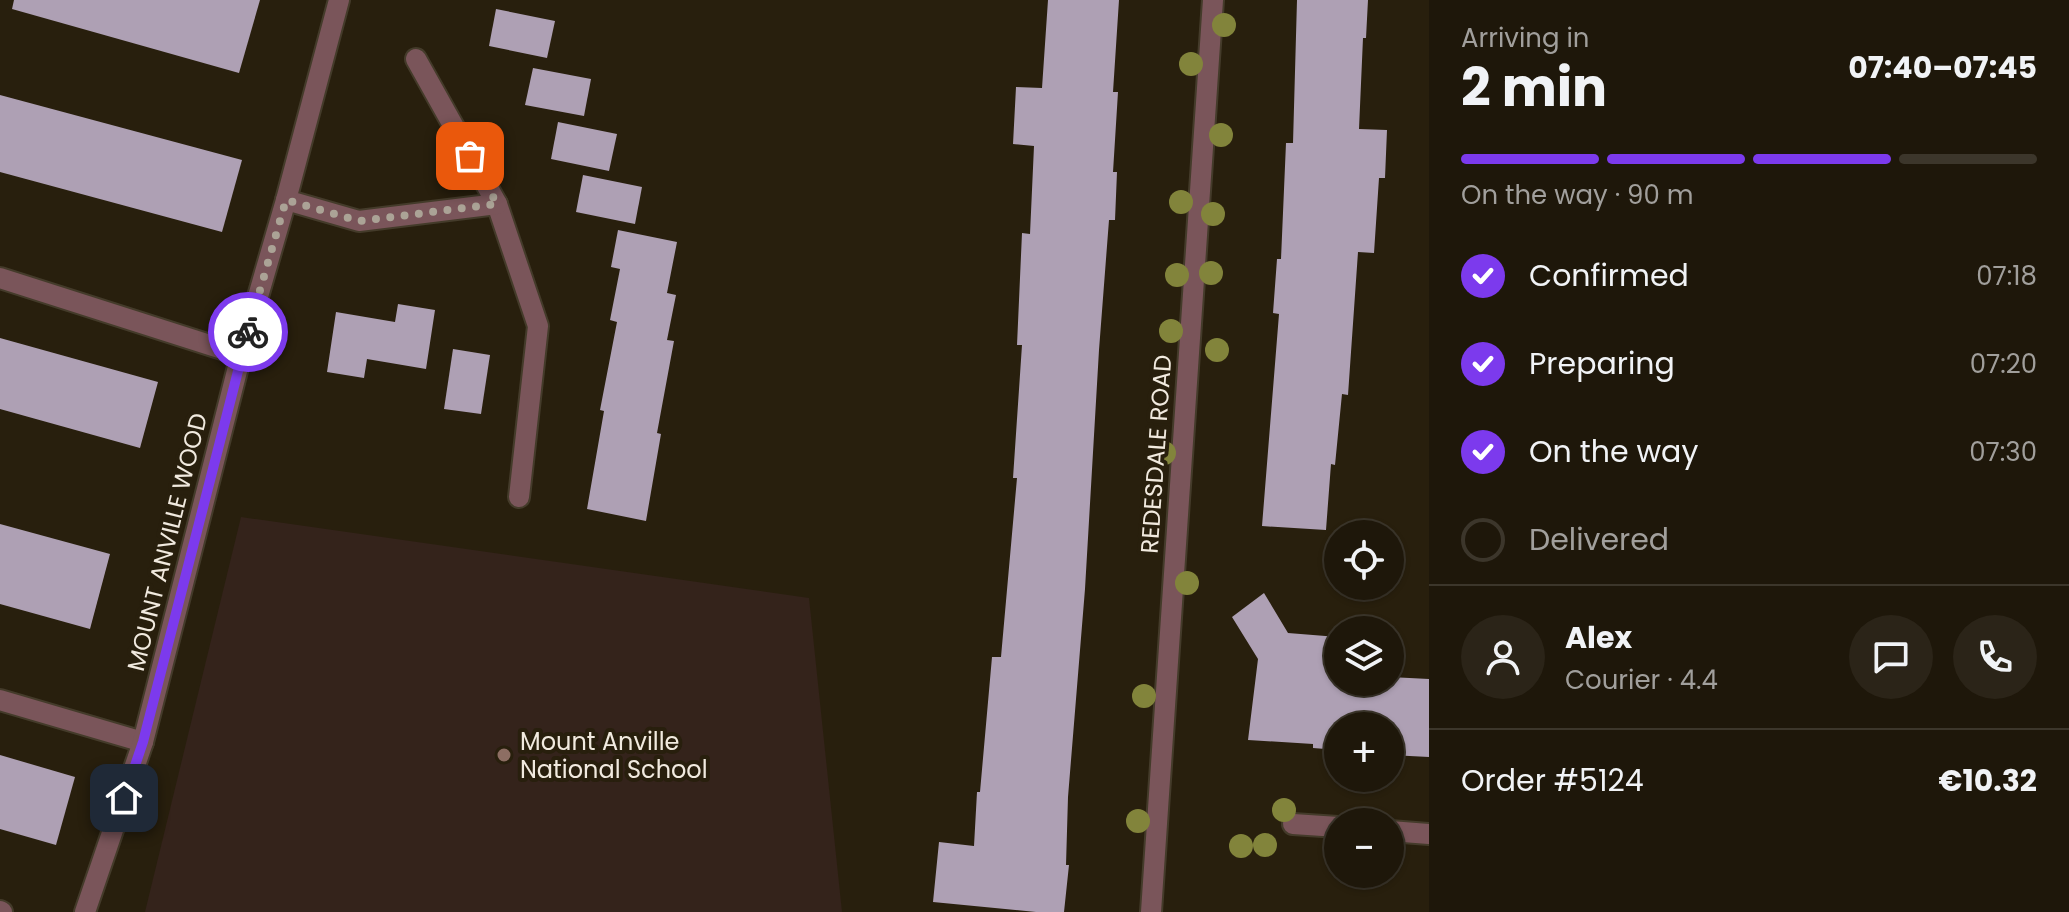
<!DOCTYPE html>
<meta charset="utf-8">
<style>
:root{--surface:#1e170a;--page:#2b2418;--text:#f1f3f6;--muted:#a19f9c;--line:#3c362b;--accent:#7c3aed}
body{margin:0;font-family:Poppins,sans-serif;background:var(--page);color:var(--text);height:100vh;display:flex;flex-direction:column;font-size:30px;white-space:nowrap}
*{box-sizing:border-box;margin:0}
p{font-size:26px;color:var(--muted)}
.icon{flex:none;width:44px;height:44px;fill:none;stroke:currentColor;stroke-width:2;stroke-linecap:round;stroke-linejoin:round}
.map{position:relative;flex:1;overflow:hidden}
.panel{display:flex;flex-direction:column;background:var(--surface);width:640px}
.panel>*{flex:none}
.tools{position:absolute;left:1324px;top:520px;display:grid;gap:16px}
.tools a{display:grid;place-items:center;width:80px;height:80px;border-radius:50%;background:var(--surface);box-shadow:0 2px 6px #0004,0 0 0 2px var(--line);font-size:40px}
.pin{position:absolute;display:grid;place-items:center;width:68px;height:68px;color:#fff;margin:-34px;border-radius:16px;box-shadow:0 4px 12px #0006}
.courier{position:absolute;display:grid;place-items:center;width:80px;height:80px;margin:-40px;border:6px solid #7c3aed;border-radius:50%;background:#fff;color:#222;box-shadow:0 2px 10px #0007}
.summary em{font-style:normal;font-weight:700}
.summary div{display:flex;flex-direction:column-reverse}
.summary{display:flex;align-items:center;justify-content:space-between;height:136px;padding:0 32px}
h1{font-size:52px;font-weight:700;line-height:60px}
.bar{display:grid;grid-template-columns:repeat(4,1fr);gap:12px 8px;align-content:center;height:96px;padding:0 32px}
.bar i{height:10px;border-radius:6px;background:var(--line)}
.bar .active{background:var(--accent)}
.bar p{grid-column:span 4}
.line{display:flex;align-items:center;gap:20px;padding:0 32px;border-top:2px solid var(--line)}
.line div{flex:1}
.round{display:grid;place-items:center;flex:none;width:84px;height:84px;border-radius:42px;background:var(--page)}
ol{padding:0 32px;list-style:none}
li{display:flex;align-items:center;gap:24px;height:88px}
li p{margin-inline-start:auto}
li .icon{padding:8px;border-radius:50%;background:var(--accent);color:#fff;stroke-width:4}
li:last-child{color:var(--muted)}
li i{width:44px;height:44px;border:4px solid var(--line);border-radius:50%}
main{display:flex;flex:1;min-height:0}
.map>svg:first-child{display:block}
.education{fill:#34231b}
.building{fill:#aea0b4}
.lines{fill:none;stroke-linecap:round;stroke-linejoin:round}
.lane-casing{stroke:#443b2a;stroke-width:24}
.street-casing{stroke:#443b2a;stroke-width:24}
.lane{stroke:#7a555a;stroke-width:20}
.street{stroke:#7a555a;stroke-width:20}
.tree{fill:#82843b}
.done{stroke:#aba396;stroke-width:8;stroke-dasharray:0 14.4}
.route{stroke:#7c3aed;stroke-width:10}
.education-dot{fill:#8d6e63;stroke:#281f0d;stroke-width:3}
.labels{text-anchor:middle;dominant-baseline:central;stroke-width:8;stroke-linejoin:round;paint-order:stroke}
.street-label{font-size:24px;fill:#f1eadf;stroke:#281f0d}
.poi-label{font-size:24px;fill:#f1eadf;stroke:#281f0d;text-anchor:start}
</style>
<main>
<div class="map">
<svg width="1429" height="912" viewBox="0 0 1429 912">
<rect width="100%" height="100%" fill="#281f0d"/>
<path class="education" d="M241,517L809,598L842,912H145Z"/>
<g class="building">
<path d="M14,0H260L239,73L12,9Z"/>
<path d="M1048,0H1119L1113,92H1118L1113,172H1117L1115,220H1109L1099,350L1085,589L1068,797L1066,865H1069L1064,912H1036L933,902L939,842L974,846L977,792H980L992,657H1001L1017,478H1013L1022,345H1017L1022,233L1030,234L1034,146L1013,144L1016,87L1042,88Z"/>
<path d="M1297,0H1368L1366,38H1363L1359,129L1387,130L1385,178H1379L1374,253L1358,252L1348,395L1342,394L1335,465L1331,464L1326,530L1262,526L1279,314L1273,313L1277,259H1281L1286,143H1293Z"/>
<path d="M496,9L555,21L547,58L489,46Z"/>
<path d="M533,68L591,79L584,116L525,105Z"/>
<path d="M0,95L242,160L222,232L0,172Z"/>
<path d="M558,122L617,134L609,171L551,159Z"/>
<path d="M583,175L642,187L635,224L576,212Z"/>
<path d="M618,230L677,242L667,293L676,295L667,340L674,341L657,433L661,434L646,521L587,509L604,411L600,410L617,322L610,320L620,269L611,267Z"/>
<path d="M398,304L435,310L426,369L367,359L364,378L327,372L336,312L395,322Z"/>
<path d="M0,338L158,382L140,448L0,409Z"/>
<path d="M453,349L490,355L481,414L444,409Z"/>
<path d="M0,524L110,554L90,629L0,604Z"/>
<path d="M1264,593L1288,633L1338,637V682H1390V677L1429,679V757L1390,755V726H1338V750L1313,748V744L1248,740L1258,659L1232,617Z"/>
<path d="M0,755L75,777L56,845L0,829Z"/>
</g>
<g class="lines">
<defs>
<path id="lane" d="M0,911L2,912"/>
<g id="street">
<path d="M416,59L497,204L538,326L519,497"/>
<path d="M286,200L359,221L497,204"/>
<path d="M0,278L241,355"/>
<path d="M0,700L143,742"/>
<path d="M1293,824L1338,827"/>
<path d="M1390,831L1429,834"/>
<path d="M85,912L143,742L241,355L286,200L339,0"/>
<path d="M1151,912L1213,0"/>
</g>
</defs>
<use href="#lane" class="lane-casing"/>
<use href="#street" class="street-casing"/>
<use href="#lane" class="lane"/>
<use href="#street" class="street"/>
</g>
<g class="tree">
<circle cx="1224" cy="25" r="12"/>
<circle cx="1191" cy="64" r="12"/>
<circle cx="1221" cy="135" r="12"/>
<circle cx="1181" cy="202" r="12"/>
<circle cx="1213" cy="214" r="12"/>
<circle cx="1211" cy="273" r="12"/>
<circle cx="1177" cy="275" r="12"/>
<circle cx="1171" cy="331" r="12"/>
<circle cx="1217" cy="350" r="12"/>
<circle cx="1164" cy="453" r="12"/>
<circle cx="1187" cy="583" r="12"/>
<circle cx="1144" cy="696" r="12"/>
<circle cx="1284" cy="810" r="12"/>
<circle cx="1138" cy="821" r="12"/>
<circle cx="1265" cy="845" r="12"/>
<circle cx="1241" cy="846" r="12"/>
</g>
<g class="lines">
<path class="done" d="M248,332L286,200L359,221L497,204L470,156"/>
<path class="route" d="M124,798L143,742L248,332"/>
</g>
<circle class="education-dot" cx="504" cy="755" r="8"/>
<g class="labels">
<g class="street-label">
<text transform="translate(1156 454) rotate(-86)">REDESDALE ROAD</text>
<text transform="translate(167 542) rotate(-76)">MOUNT ANVILLE WOOD</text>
</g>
<g class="poi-label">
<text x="520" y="741">Mount Anville<tspan x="520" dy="28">National School</tspan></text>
</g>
</g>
</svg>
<div class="tools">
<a><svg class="icon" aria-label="locate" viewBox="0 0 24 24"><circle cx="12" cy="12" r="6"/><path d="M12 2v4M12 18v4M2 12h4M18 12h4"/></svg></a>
<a><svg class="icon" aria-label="layers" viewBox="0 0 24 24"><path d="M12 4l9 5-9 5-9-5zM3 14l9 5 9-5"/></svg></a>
<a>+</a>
<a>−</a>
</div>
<div class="pin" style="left:470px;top:156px;background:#ea580c"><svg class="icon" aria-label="bag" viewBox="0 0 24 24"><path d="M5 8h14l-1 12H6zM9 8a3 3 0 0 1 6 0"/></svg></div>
<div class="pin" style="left:124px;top:798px;background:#1f2937"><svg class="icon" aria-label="home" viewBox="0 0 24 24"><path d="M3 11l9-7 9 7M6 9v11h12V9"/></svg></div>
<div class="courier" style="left:248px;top:332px"><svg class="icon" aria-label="bike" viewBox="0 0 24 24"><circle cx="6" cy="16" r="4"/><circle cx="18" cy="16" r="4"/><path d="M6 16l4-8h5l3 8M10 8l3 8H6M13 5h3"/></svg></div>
</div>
<section class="panel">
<div class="summary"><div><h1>2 min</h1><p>Arriving in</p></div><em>07:40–07:45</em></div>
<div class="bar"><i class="active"></i><i class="active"></i><i class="active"></i><i></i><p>On the way · 90 m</p></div>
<ol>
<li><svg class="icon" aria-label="check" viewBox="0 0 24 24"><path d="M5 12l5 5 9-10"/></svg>Confirmed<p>07:18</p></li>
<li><svg class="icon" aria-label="check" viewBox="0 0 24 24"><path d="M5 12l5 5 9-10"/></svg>Preparing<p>07:20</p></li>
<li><svg class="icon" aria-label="check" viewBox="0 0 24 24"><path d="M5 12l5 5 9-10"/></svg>On the way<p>07:30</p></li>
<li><i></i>Delivered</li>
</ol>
<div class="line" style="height:144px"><a class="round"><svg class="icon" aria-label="person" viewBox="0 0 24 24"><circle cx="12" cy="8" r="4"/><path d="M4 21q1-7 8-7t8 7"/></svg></a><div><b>Alex</b><p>Courier · 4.4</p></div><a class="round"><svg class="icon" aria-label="chat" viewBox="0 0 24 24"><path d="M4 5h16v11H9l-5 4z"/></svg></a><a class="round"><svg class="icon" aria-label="phone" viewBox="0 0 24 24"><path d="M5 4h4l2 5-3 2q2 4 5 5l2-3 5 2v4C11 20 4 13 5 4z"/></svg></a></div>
<div class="line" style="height:104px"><div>Order #5124</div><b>€10.32</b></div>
</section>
</main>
